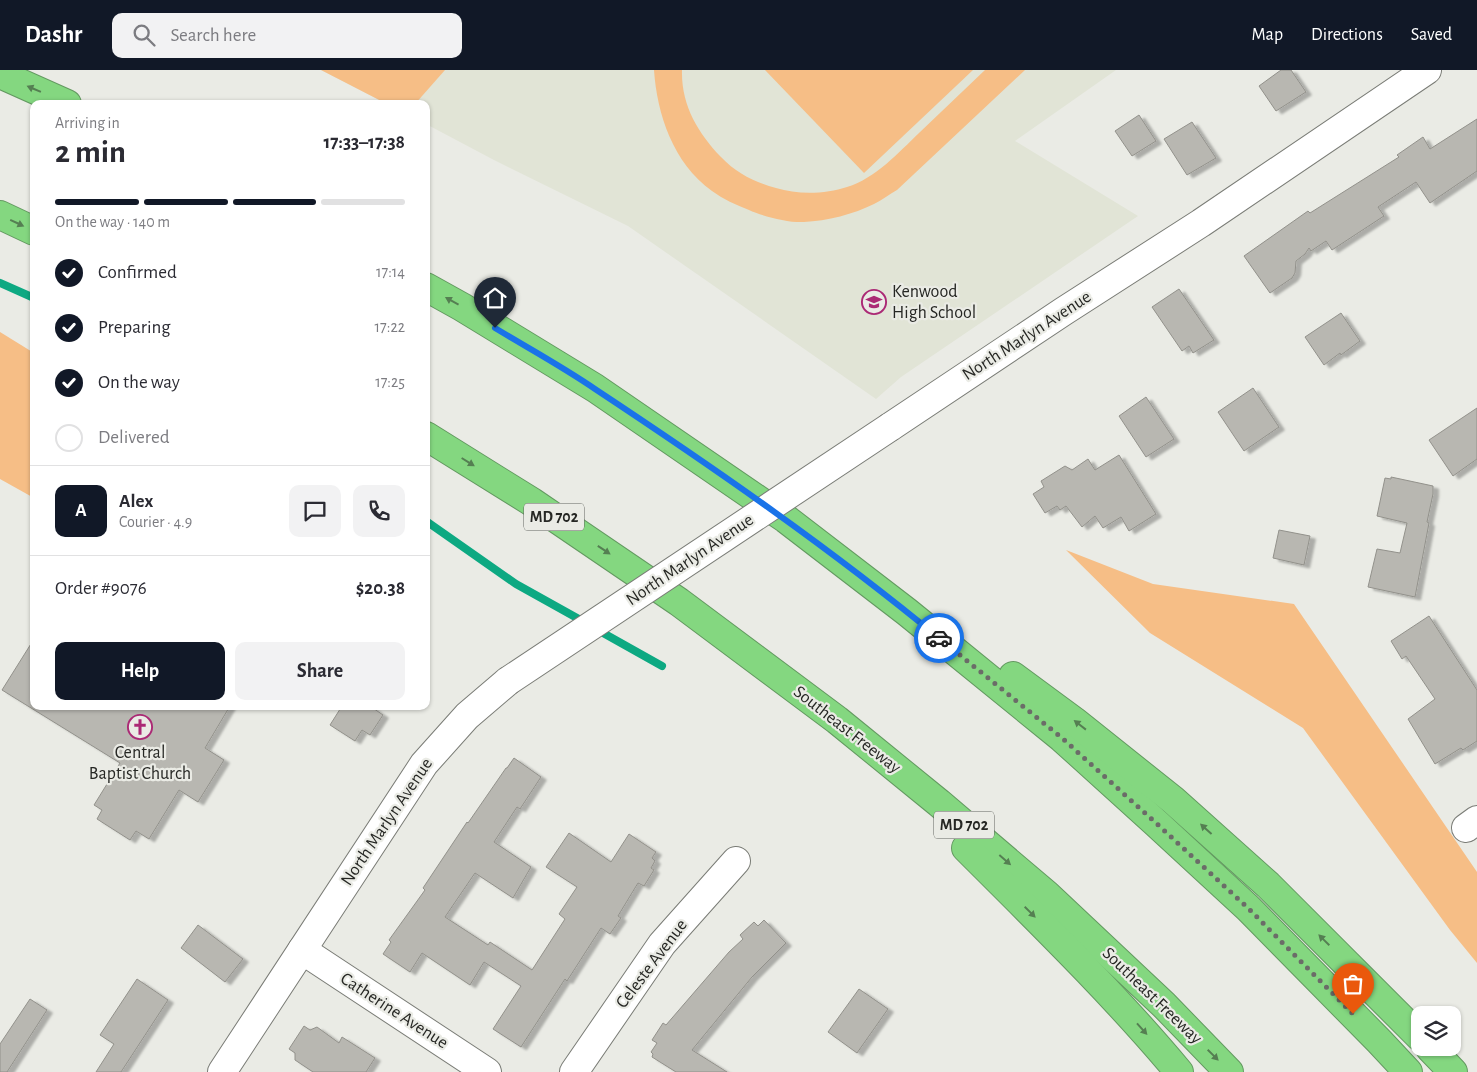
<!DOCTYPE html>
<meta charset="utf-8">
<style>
:root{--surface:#fff;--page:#f2f2f3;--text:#2b2b33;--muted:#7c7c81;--line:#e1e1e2;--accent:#111827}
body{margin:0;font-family:"Alegreya Sans",sans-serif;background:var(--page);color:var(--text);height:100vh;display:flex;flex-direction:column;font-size:19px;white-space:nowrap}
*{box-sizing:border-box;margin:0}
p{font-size:16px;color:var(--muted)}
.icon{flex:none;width:28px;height:28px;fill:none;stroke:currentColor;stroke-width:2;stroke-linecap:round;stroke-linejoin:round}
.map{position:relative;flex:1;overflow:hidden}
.drawer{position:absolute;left:30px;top:30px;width:400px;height:610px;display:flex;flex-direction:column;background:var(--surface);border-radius:10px;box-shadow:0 1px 4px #0004}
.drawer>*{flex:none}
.fabs{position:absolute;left:1411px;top:936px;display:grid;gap:10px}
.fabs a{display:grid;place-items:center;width:50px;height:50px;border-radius:10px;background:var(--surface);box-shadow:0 1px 4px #0004;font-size:25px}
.pin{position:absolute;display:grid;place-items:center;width:42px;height:42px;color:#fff;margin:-51px -21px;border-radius:50% 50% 50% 0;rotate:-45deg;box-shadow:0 0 5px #0007}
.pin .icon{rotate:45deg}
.courier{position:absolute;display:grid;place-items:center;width:50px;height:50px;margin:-25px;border:4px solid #1a73e8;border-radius:50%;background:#fff;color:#222;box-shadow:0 1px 6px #0007}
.headline em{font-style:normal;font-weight:700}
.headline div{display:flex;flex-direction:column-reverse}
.headline{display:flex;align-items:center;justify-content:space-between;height:85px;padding:0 25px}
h1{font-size:32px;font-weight:700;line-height:38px}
.bar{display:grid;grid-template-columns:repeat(4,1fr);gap:8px 5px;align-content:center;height:60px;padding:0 25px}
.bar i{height:6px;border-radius:4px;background:var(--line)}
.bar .current{background:var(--accent)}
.bar p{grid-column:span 4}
.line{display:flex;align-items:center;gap:12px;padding:0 25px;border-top:1px solid var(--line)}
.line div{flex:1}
.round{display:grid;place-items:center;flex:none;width:52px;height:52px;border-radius:10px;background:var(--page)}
ol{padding:0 25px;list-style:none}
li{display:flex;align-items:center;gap:15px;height:55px}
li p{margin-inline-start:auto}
li .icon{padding:5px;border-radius:50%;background:var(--accent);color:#fff;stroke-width:4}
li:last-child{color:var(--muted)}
li i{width:28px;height:28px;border:2px solid var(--line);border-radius:50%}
.button{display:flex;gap:10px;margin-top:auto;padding:10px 25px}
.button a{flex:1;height:58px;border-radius:10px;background:var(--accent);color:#fff;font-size:20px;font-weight:700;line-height:58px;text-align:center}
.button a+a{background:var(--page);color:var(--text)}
header{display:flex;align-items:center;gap:30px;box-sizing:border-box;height:70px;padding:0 25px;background:var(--accent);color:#fff}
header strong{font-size:24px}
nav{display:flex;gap:28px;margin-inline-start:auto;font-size:18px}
.search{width:350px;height:45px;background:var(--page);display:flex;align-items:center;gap:12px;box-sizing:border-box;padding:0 18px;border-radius:10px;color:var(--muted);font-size:19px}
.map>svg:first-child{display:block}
.built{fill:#e1e4d6}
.green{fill:#f6be86}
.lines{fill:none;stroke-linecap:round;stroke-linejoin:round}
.stream{stroke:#0da982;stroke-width:8}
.building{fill:#b8b7b1;stroke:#92918b;filter:url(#shadow)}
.minor-casing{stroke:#7a7c76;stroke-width:30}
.highway-casing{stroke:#639960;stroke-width:30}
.minor{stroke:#fff;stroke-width:28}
.highway{stroke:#84d780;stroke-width:28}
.minor-bridge-casing{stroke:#7a7c76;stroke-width:30;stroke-linecap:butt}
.minor-bridge{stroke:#fff;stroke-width:28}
.oneway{fill:#557f52}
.done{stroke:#6b6c68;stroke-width:5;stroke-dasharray:0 9}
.route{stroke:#1a73e8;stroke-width:6}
.labels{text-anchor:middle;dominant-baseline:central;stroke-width:4.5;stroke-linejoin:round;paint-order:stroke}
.shield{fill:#eaebe5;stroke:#61625e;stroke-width:1}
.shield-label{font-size:16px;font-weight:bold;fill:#262724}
.poi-label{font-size:18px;fill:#262724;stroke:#eaebe5;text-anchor:start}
.street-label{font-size:18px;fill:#262724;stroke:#eaebe5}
</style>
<header>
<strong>Dashr</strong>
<div class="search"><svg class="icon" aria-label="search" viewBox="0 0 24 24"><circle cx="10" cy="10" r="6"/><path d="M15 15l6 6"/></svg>Search here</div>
<nav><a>Map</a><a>Directions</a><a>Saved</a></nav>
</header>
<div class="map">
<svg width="1477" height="1002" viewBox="0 0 1477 1002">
<defs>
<filter id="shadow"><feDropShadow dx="5.5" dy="3" stdDeviation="1" flood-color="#0004"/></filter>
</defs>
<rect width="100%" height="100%" fill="#eaebe5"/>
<path class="built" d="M321,0H1116L1015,71L1138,146L901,307L876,329L628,156L494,90L426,54V34H387Z"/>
<g class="green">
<path d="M321,0H445L415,34H387Z"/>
<path d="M654,0H682C681,35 698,63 721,87C737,104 755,112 776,118C798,125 826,124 847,117C876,108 898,83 919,63C941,42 963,21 985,0H1025L897,120C890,124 882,130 874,134C854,144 827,151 804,152C789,153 762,146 749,140C736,135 723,129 712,121C673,93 657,44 654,0Z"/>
<path d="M765,0H973L864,103Z"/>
<path d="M0,262L34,283V428L0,409Z"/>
<path d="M1066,480L1153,514L1294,534L1477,802V893L1450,860L1303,658L1150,563Z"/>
</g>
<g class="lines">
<g class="stream">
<path d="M0,213L34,228"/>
<path d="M426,451L516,514L586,553"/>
<path d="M596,559L662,596"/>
</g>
</g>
<g class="building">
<path d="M1281,0H1291L1306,22L1276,41L1259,16Z"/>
<path d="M1139,45L1156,71L1132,86L1115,61Z"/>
<path d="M1477,49V101L1430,133L1416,112L1378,137L1384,146L1332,180L1326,171L1311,181L1309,178L1305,184L1296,191L1295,203L1292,208L1270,223L1244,186L1308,141L1310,143L1399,87L1397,85L1423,67L1430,79Z"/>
<path d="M1192,52L1216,88L1187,105L1164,69Z"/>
<path d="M1179,219L1214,270L1193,283L1189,276L1182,281L1152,237Z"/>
<path d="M1341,243L1360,271L1341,285L1340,283L1324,295L1305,267Z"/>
<path d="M1253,318L1279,357L1244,381L1218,342Z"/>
<path d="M1146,327L1174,369L1146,387L1119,346Z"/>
<path d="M1477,338V389L1453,406L1429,370Z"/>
<path d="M1119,385L1156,444L1129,461L1121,447L1103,458L1095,446L1082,457L1066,436L1060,440L1057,436L1045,443L1033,424L1044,417L1041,411L1065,396L1072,400L1088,389L1095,400Z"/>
<path d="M1391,407L1433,416V424L1427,452L1429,453L1415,527L1368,517L1377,479L1400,483L1407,453L1377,446L1385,408L1391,409Z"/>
<path d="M1279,460L1310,466L1304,495L1273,488Z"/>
<path d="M1429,546L1477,620V671L1463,680L1461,678L1435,694L1408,649L1435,629L1406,586L1402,589L1391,571Z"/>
<path d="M34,569V636H230L205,678L224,690L198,732L179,720L149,769L136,761L130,770L97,749L102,740L94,735L120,693L2,620Z"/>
<path d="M342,636H370L383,645L370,665L362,660L355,671L330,655Z"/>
<path d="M514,688L541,707L520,739L517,737L494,772L531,797L513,828L475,803L445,847L488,875L490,872L532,900L565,849L559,844L577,817L546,797L569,763L611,792L629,764L656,782L652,788L655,791L651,798L654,800L644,816L638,813L618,846L621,848L610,864L601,858L567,911L565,909L521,977L493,959L521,916L484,892L470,915L422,883L410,902L383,884L391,872L389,870L425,820L423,818L467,752L468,753L506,698H507Z"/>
<path d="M764,850L786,873L752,907L692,980L727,1002H676L652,987L653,984L651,982L657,973L652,970L663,953L666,955L729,882L743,869L740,865L754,852L758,856Z"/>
<path d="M198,855L243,889L225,912L181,878Z"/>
<path d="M137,909L168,930L121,1002H96L114,974L100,965Z"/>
<path d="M859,919L888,939L857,983L828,962Z"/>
<path d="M30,929L47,940L7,1002H0V974Z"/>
<path d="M304,956L310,960L317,957L339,973L342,967L375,988L366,1002H313L295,990V983L289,979Z"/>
</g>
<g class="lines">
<defs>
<g id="minor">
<path d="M890,357L1064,241L1201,153L1427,0"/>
<path d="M1466,758L1477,750"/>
<path d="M302,880L487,1002"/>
<path d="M222,1002L424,694L467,646L508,611"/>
<path d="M574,1002L662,874L736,791"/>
</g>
<g id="highway">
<path d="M0,4L67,34"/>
<path d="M0,145L34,161"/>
<path d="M426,217L462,237L595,318L786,449L907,542L1062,668L1156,753L1248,838L1379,971L1408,1002"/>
<path d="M426,366L532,432L679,532L837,650L939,733L1047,825L1164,935L1229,1002"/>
<path d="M1013,606L1074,651L1173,730L1268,815L1420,967"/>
<path d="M966,778C1039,851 1113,923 1179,1002"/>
<path d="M1430,978L1453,1002"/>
</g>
</defs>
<use href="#minor" class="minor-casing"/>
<use href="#highway" class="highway-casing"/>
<use href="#minor" class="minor"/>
<use href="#highway" class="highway"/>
<defs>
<path id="minor-bridge" d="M508,611L890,357"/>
</defs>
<use href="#minor-bridge" class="minor-bridge-casing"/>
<use href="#minor-bridge" class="minor-bridge"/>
</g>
<defs><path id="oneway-solid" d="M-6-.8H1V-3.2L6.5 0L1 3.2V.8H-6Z" transform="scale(1.25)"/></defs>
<g class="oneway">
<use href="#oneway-solid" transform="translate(34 19) rotate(-157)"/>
<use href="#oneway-solid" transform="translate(17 153) rotate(25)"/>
<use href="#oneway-solid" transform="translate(452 231) rotate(-151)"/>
<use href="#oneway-solid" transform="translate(468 392) rotate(32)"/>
<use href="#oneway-solid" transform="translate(604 480) rotate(34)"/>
<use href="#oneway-solid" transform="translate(1080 655) rotate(-142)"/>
<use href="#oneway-solid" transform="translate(1206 759) rotate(-138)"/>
<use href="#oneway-solid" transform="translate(1005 790) rotate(41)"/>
<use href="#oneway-solid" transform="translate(1030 842) rotate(45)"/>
<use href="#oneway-solid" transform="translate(1324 870) rotate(-135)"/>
<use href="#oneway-solid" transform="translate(1142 959) rotate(48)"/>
<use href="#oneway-solid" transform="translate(1213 985) rotate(45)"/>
</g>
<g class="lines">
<path class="done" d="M939,568L1062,668L1156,753L1248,838L1353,944"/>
<path class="route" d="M495,258C528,278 563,297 595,319C713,397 830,478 939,568"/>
</g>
<defs>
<symbol id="school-ring" viewBox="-11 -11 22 22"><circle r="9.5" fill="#eaebe5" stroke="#ab2975" stroke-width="1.5"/><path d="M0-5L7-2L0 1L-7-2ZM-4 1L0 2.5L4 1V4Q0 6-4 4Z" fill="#ab2975"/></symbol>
<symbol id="church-ring" viewBox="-11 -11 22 22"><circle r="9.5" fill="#eaebe5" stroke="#ab2975" stroke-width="1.5"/><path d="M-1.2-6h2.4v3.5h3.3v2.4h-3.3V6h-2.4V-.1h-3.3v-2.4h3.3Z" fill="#ab2975"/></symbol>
</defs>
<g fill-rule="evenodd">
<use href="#school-ring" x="860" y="218" width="28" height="28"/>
<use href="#church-ring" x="126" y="643" width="28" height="28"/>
</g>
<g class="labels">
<g class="shield">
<rect x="524" y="433.5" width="60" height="27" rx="4"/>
<rect x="934" y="741.5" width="60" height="27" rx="4"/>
</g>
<g class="shield-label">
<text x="554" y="447">MD 702</text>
<text x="964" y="755">MD 702</text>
</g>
<g class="poi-label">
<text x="892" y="222">Kenwood<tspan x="892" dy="21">High School</tspan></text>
<text x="140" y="683" text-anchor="middle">Central<tspan x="140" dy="21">Baptist Church</tspan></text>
</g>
<g class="street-label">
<text transform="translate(1027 266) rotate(-33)">North Marlyn Avenue</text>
<text transform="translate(690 490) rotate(-34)">North Marlyn Avenue</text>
<text transform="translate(847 660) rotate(38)">Southeast Freeway</text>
<text transform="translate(387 752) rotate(-56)">North Marlyn Avenue</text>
<text transform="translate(652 894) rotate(-53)">Celeste Avenue</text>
<text transform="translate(1152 926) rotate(44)">Southeast Freeway</text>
<text transform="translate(394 941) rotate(33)">Catherine Avenue</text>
</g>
</g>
</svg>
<div class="fabs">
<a><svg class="icon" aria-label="layers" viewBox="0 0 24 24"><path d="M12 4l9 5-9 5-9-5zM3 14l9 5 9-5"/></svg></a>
</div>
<div class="pin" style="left:1353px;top:944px;background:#ea580c"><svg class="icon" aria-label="bag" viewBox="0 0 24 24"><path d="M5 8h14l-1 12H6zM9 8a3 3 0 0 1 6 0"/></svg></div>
<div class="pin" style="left:495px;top:258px;background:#1f2937"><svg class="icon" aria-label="home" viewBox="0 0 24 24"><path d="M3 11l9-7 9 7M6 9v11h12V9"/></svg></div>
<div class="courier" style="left:939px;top:568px"><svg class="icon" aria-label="car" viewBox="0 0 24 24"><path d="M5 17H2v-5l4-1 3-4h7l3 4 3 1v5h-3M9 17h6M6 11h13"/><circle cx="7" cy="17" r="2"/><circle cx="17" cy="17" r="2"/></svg></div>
<section class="drawer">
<div class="headline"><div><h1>2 min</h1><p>Arriving in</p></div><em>17:33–17:38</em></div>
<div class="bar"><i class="current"></i><i class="current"></i><i class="current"></i><i></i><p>On the way · 140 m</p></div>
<ol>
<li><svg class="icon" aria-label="check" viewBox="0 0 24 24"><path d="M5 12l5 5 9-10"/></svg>Confirmed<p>17:14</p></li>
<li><svg class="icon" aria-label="check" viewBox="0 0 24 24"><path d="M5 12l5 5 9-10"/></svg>Preparing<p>17:22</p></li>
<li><svg class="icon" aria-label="check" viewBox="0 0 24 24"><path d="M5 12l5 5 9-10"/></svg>On the way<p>17:25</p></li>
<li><i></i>Delivered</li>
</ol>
<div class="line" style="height:90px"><b class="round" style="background:var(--accent);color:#fff">A</b><div><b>Alex</b><p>Courier · 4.9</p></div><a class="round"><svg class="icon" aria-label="chat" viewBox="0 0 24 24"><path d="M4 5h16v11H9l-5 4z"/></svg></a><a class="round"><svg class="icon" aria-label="phone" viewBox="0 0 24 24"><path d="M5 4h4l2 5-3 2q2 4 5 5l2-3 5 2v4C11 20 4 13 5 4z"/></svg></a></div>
<div class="line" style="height:65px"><div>Order #9076</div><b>$20.38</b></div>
<div class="button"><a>Help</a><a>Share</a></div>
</section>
</div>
